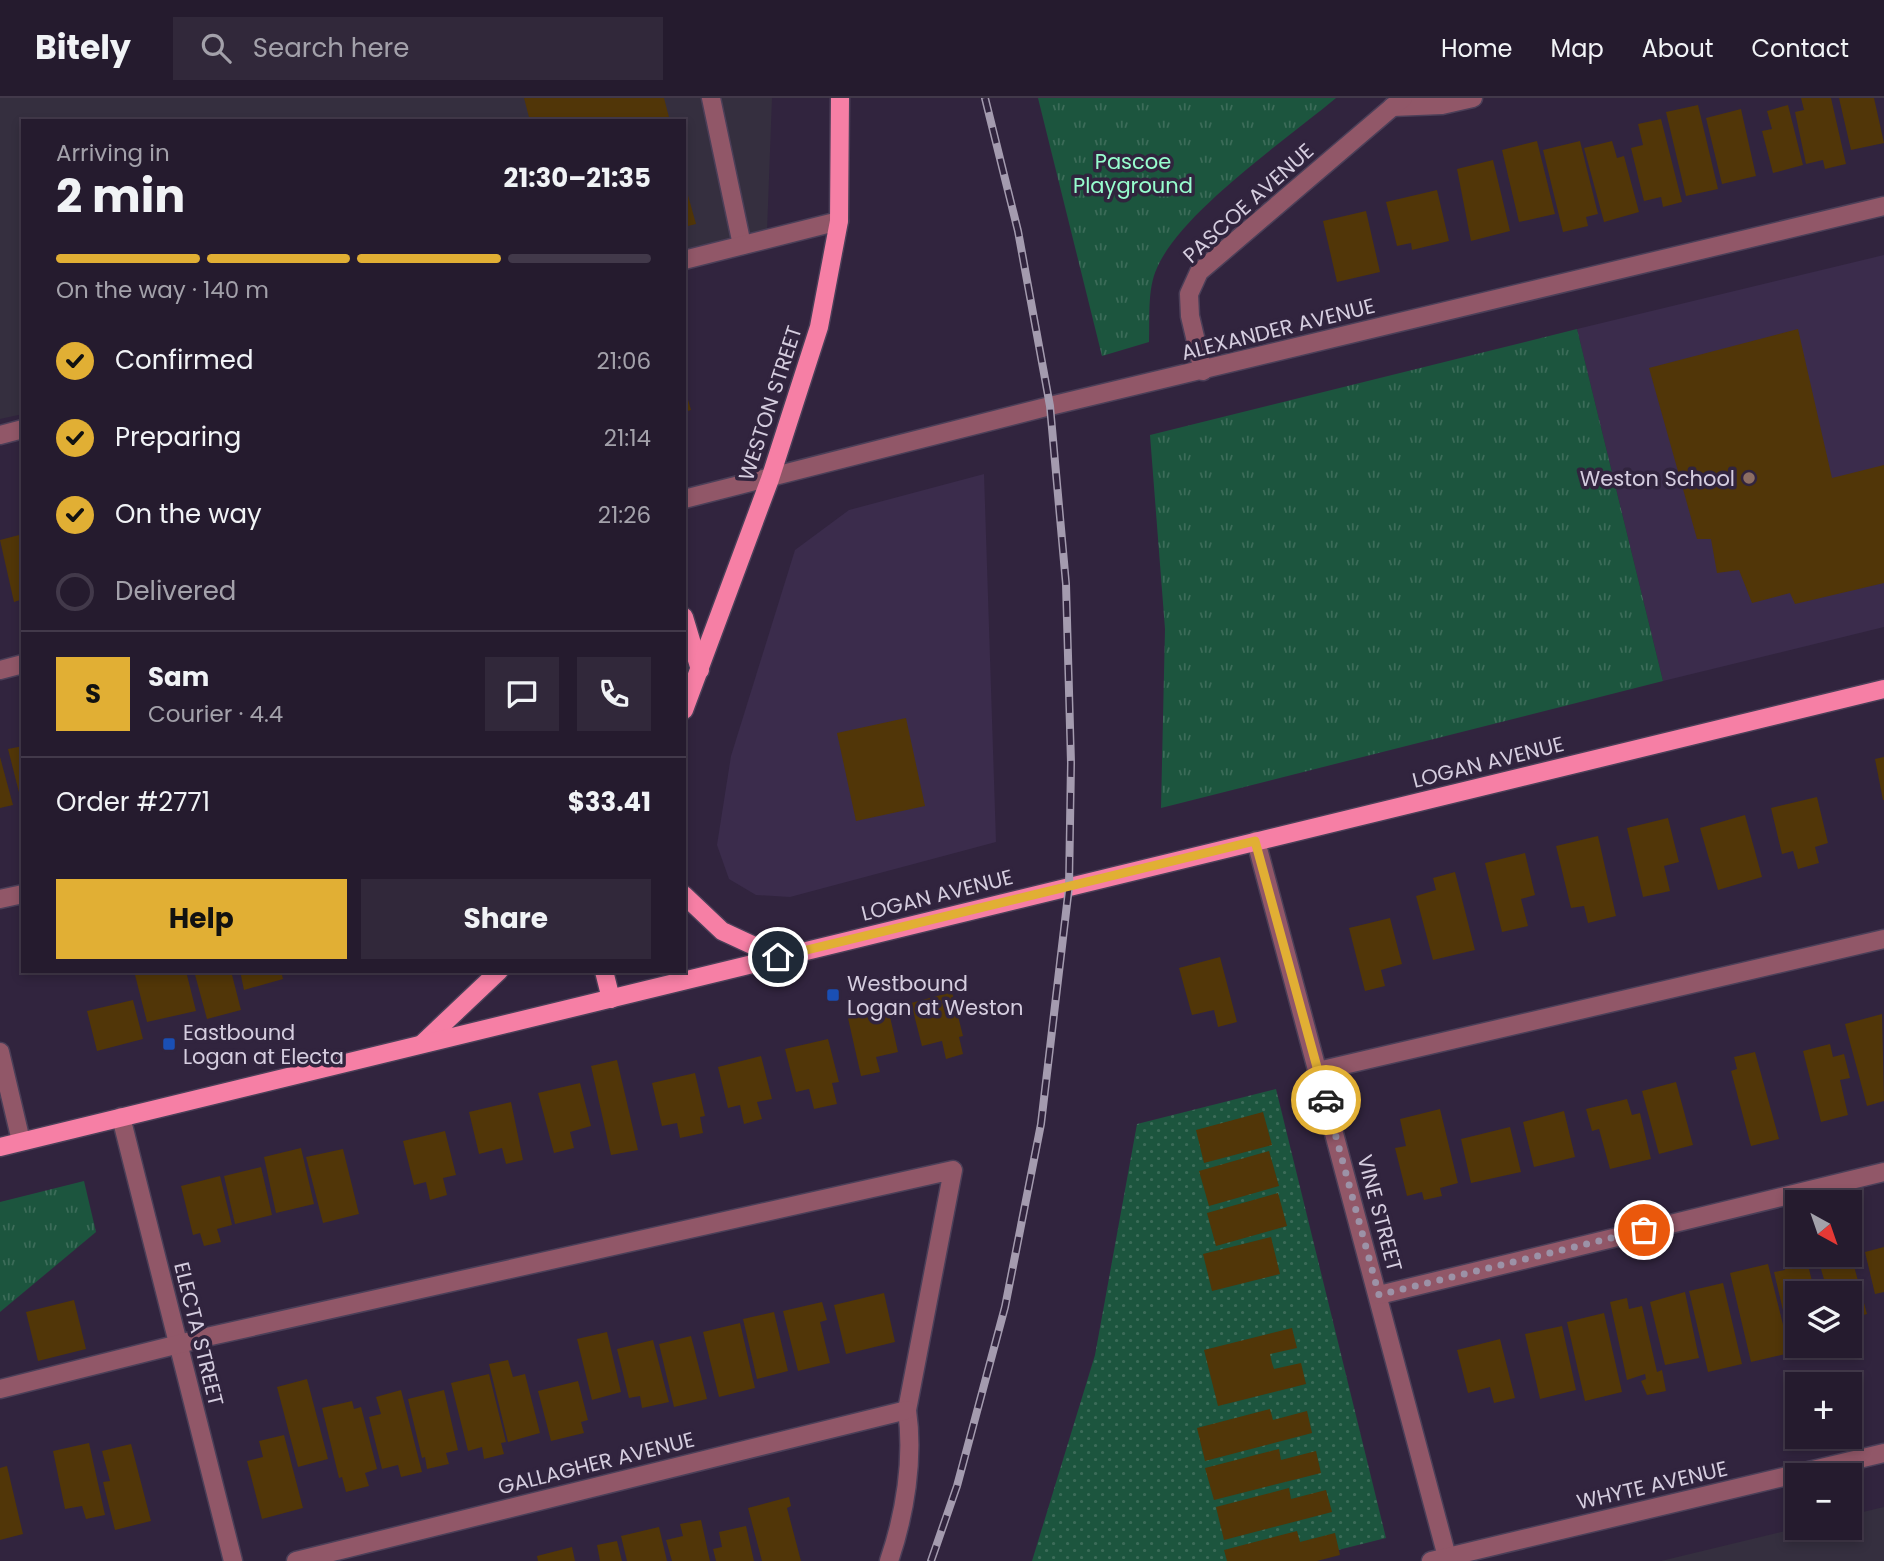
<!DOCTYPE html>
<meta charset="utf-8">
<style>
:root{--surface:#251b2e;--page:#31283a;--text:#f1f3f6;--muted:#a3a1aa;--line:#42394a;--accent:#e1af34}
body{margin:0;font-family:Poppins,sans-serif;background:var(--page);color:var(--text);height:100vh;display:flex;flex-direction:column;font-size:26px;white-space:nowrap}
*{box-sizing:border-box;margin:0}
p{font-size:23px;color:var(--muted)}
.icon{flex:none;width:38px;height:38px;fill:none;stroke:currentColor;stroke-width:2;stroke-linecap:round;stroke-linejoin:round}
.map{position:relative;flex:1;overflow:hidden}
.drawer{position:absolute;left:21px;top:21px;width:665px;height:854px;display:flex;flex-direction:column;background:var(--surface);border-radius:0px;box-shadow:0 4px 10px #0003,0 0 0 2px var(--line)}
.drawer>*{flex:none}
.needle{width:46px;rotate:140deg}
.controls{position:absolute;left:1785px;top:1092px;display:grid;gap:14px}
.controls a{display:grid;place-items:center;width:77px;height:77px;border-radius:0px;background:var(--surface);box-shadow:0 4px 10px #0003,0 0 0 2px var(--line);font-size:35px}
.pin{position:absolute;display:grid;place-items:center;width:60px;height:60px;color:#fff;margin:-30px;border:4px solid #fff;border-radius:50%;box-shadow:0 2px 7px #0007}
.courier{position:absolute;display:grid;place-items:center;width:70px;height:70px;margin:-35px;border:5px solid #e1af34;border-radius:50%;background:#fff;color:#222;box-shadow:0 2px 9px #0007}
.summary em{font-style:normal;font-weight:700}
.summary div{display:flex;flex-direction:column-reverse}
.summary{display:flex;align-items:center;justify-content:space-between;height:119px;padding:0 35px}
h1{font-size:46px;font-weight:700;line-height:52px}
.bar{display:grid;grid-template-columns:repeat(4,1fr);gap:10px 7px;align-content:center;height:84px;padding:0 35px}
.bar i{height:9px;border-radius:5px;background:var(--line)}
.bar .on{background:var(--accent)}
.bar p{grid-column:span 4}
.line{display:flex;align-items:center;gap:18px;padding:0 35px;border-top:2px solid var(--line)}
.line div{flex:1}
.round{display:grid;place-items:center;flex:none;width:74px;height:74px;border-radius:0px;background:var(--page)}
ol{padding:0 35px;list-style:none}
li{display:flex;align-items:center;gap:21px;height:77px}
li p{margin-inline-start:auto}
li .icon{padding:7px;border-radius:50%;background:var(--accent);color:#111;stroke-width:4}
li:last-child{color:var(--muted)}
li i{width:38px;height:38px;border:4px solid var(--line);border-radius:50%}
.action{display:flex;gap:14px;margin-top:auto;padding:14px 35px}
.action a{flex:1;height:80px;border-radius:0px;background:var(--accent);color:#111;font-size:28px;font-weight:700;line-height:80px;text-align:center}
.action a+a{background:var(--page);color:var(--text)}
header{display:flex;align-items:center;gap:42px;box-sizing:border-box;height:98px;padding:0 35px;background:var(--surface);border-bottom:2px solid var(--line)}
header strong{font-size:33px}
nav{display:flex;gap:38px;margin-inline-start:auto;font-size:24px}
.search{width:490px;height:63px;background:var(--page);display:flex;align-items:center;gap:18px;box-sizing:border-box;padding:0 24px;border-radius:0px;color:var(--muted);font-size:26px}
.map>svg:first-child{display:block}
.built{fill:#3b2c4c}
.industrial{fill:#352f3f}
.park{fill:url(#park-tufts)}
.garden{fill:url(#garden-dots)}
.building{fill:#513608}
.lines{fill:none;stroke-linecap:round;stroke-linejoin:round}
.minor-casing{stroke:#4b3f58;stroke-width:21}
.major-casing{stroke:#4b3f58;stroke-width:21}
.minor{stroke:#915768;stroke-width:18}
.major{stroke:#f67fa5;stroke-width:18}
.rail-casing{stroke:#a49baf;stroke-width:8}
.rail{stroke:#31243e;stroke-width:5;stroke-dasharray:16;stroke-linecap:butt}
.done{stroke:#9c92a7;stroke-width:7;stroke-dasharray:0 12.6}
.route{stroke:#e1af34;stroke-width:9}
.education-dot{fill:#8d6e63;stroke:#31243e;stroke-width:2.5}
.transit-dot{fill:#1a4fb4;stroke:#31243e;stroke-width:2.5}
.labels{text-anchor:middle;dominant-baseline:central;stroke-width:7;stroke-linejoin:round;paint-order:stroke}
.park-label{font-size:21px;fill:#97fdce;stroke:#31243e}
.street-label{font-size:21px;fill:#d5cddf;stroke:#31243e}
.poi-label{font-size:21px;fill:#d5cddf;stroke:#31243e;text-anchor:start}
</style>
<header>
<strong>Bitely</strong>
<div class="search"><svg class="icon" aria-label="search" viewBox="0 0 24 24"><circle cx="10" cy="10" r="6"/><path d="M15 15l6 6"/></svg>Search here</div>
<nav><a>Home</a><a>Map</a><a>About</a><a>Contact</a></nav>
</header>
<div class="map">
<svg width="1884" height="1463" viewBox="0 0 1884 1463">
<defs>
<pattern id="park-tufts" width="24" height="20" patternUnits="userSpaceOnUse" patternTransform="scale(1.75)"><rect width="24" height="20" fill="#1c553e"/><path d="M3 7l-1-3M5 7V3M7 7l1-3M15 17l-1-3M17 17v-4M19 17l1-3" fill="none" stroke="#3c6c59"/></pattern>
<pattern id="garden-dots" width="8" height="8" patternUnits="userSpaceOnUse" patternTransform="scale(1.75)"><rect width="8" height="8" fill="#1c553e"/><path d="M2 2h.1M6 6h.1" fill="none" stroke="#3c6c59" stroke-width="1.8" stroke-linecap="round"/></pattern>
</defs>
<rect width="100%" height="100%" fill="#31243e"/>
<g class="built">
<path d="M1884,157V529L1663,583L1577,231Z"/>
<path d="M984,376L996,744L790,799L756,797L729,781L717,747L731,658L795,452L849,412Z"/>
</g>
<g class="industrial">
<path d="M0,0H772L767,134L684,154V23H23V316L0,321Z"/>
<path d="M1884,1409V1463H1661L1798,1430H1850V1417Z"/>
</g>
<g class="park">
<path d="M1038,0H1336C1287,41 1181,114 1157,170C1147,191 1150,221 1149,244L1102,258Z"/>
<path d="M1577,231L1663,583L1161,710L1165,531L1150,337Z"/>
<path d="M84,1083L96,1134L0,1214V1104Z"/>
</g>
<path class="garden" d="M1276,991L1386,1440L1294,1463H1032L1095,1257L1137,1026Z"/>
<g class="building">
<path d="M524,0H664L670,23H530Z"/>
<path d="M1801,0H1831L1846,66L1825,71L1823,62L1806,66L1795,14L1804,12Z"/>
<path d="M1839,0H1874L1884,45L1851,52Z"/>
<path d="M1698,7L1718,91L1686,98L1666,14Z"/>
<path d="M1788,7L1803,67L1773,75L1762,33L1772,31L1767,13Z"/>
<path d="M1741,11L1756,78L1722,86L1706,20Z"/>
<path d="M1661,21L1682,104L1663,109L1661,99L1644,103L1631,50L1643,47L1638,26Z"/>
<path d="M1537,43L1555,116L1519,124L1502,52Z"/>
<path d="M1580,43L1598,116L1586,119L1588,128L1563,134L1543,52Z"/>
<path d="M1612,43L1617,60L1624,58L1639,114L1604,124L1584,50Z"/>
<path d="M1493,62L1510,133L1471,143L1457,71Z"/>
<path d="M684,83L696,126L684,129Z"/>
<path d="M1437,92L1449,143L1412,152L1411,145L1397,148L1386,104Z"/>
<path d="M1366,113L1380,174L1337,184L1323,123Z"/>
<path d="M1798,231L1832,380L1884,367V485L1795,506L1790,495L1752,505L1739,472L1717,475L1711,441H1697L1649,270Z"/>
<path d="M684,288L691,312L684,314Z"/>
<path d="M23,436V501L14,504L0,442Z"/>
<path d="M906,620L925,708L856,723L837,635Z"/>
<path d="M23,648V706H22L8,651Z"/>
<path d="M0,659L13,707L0,710Z"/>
<path d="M1884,659V702H1883L1875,661Z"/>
<path d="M1817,699L1828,745L1815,749L1819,765L1798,771L1793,753L1782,756L1771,710Z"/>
<path d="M1745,717L1762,779L1718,792L1700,730Z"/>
<path d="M1668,720L1679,764L1664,768L1670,793L1643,799L1627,730Z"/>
<path d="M1598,738L1616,818L1588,825L1584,808L1571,810L1556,748Z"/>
<path d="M1525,755L1535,797L1521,801L1528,828L1502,834L1485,765Z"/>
<path d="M1455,774L1475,852L1433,862L1416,798L1436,792L1433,780Z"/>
<path d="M1390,820L1402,866L1381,872L1385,888L1365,893L1349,830Z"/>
<path d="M1220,859L1237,924L1218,929L1214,912L1192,917L1179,870Z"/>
<path d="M134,873H186L196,913L147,924Z"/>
<path d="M194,873H231L241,912L207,921Z"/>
<path d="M240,873H281L283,881L244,892Z"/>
<path d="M952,894L963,938L959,939L963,956L946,961L942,943L922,948L911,905Z"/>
<path d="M133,902L143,941L97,953L87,913Z"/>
<path d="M888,910L898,954L876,959L880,974L861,978L848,920Z"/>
<path d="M1882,916L1884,1003L1867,1008L1845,926Z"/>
<path d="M828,941L839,984L832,985L837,1006L814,1011L809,991L796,994L785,951Z"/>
<path d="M1830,946L1833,959L1844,956L1850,980L1840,982L1848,1017L1821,1024L1803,953Z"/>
<path d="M1755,954L1779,1041L1751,1048L1731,973L1737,971L1734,959Z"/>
<path d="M761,958L772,1001L757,1004L762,1021L744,1026L740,1007L728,1010L718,969Z"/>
<path d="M617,962L638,1052L611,1057L591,968Z"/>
<path d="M695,975L705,1018L700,1019L703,1035L680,1040L677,1025L662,1028L652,985Z"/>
<path d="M1676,984L1693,1047L1659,1056L1642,993Z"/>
<path d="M580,985L591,1028L570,1034L574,1050L554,1055L538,995Z"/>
<path d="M1627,1001L1632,1017L1640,1015L1651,1061L1610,1071L1599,1031L1592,1033L1586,1011Z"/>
<path d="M511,1004L523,1062L506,1066L502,1050L479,1056L469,1014Z"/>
<path d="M1440,1011L1458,1085L1440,1090L1442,1098L1424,1102L1422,1094L1407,1098L1395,1050L1406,1048L1400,1021Z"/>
<path d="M1564,1013L1575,1059L1534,1069L1523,1024Z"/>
<path d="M1263,1014L1272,1047L1204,1065L1196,1032Z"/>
<path d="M1510,1029L1521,1074L1471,1085L1461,1041Z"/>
<path d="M445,1033L456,1077L443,1080L447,1097L430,1102L426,1084L414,1087L403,1043Z"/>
<path d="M301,1050L314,1106L276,1115L264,1059Z"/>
<path d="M343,1051L359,1116L323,1125L306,1059Z"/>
<path d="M1269,1053L1279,1088L1209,1108L1199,1073Z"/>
<path d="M261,1069L272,1117L235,1126L224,1078Z"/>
<path d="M220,1078L232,1127L217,1131L221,1144L204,1148L200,1135L193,1137L181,1088Z"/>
<path d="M1278,1095L1287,1128L1216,1148L1207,1115Z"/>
<path d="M1271,1139L1280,1176L1212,1193L1203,1156Z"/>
<path d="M1884,1149V1194L1875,1196L1865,1154Z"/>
<path d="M1836,1157H1851L1867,1216L1850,1221V1195H1828L1818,1161Z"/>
<path d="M1806,1159L1815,1195H1797V1248L1819,1249L1793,1255L1774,1174L1785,1172L1783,1164Z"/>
<path d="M1768,1166L1790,1255L1751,1264L1730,1175Z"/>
<path d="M1723,1185L1742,1266L1708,1274L1689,1193Z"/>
<path d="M1685,1194L1699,1260L1665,1267L1650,1204Z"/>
<path d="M884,1195L895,1244L846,1256L834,1207Z"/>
<path d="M1627,1200L1629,1211L1642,1208L1657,1274L1662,1272L1666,1293L1647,1297L1641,1283L1646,1281L1645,1276L1627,1282L1610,1204Z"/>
<path d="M74,1202L86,1251L38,1263L26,1214Z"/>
<path d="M822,1204L827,1222L820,1224L830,1265L798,1273L783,1213Z"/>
<path d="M774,1214L788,1273L757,1281L743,1221Z"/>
<path d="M1604,1215L1622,1294L1585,1303L1567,1224Z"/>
<path d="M740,1225L755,1290L719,1299L703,1234Z"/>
<path d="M1562,1228L1576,1292L1540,1301L1525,1236Z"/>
<path d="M1292,1230L1297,1250L1270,1256L1272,1265L1274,1271L1301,1265L1306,1286L1218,1308L1204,1252Z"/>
<path d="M607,1234L621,1294L592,1302L577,1241Z"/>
<path d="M691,1238L707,1301L674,1309L659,1246Z"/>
<path d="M1500,1241L1515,1300L1494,1305L1490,1289L1468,1295L1457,1252Z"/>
<path d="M653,1242L669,1304L642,1310L640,1298L629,1300L617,1251Z"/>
<path d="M508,1262L513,1279L525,1276L540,1335L508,1344L489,1266Z"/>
<path d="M489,1276L506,1344L501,1345L504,1356L484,1361L482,1349L468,1353L451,1285Z"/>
<path d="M307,1281L328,1361L298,1369L277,1289Z"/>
<path d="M578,1283L588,1322L581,1324L584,1335L551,1343L538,1293Z"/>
<path d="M401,1292L422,1374L401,1379L398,1367L382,1371L369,1319L381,1316L376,1299Z"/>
<path d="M444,1292L458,1352L446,1355L449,1366L427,1371L425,1359L422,1360L408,1301Z"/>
<path d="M352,1303L354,1311L361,1309L377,1371L365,1375L369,1388L346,1394L342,1379L339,1380L322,1310Z"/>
<path d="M1270,1311L1273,1322L1307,1313L1312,1335L1205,1363L1197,1330Z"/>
<path d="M284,1337L303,1410L262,1421L247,1363L263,1359L259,1343Z"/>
<path d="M89,1345L105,1417L86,1421L82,1408L65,1411L53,1353Z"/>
<path d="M131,1346L151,1423L115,1432L103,1384L110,1383L102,1353Z"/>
<path d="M1279,1351L1281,1362L1316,1353L1321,1375L1214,1402L1205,1370Z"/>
<path d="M7,1368L23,1436L0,1442V1370Z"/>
<path d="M1289,1390L1291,1401L1326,1392L1332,1414L1224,1442L1216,1409Z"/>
<path d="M789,1399L791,1408L787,1410L801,1463H762L748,1410Z"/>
<path d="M701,1422L710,1463H672L666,1442L683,1438L680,1426Z"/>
<path d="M746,1428L754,1463H716L713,1451L722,1449L719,1434Z"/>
<path d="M659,1429L667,1463H627L621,1438Z"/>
<path d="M1297,1433L1300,1444L1335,1435L1340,1457L1317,1463H1227L1224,1452Z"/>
<path d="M617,1443L622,1463H600L597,1447Z"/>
<path d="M572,1449L575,1463H538L537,1458Z"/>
</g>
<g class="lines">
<defs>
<g id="minor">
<path d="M711,0L742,147"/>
<path d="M1392,9L1442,7L1473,0"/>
<path d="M684,162L839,123"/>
<path d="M1203,273L1190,218L1189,196L1199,174L1403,0"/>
<path d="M0,337L23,331"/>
<path d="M684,401L1050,308L1884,108"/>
<path d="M0,572L23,566"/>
<path d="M1256,743L1447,1459"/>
<path d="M0,801L23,796"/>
<path d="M0,954L21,1043"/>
<path d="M1318,973L1884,841"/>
<path d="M121,1019L233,1463"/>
<path d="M1379,1197L1884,1074"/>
<path d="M0,1291L211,1238L953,1072L907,1312C914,1361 905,1416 889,1463"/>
<path d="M296,1463L907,1312"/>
<path d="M1431,1463L1884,1355"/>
</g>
<g id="major">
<path d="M684,519L700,572"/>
<path d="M684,612L770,381L819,229L839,123L840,0"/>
<path d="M684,797L722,833L778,859"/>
<path d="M604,873L611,901"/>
<path d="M423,945L499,873"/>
<path d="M0,1049L1884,591"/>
</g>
</defs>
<use href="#minor" class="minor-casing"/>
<use href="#major" class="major-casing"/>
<use href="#minor" class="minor"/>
<use href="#major" class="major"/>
<defs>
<path id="rail" d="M931,1463L957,1388L1005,1209L1041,1026L1069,789L1071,665L1066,486L1050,308L1018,133L985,0"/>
</defs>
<use href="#rail" class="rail-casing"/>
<use href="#rail" class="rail"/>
</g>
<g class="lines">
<path class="done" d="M1326,1002L1379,1197L1644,1132"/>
<path class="route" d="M778,859L1255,743L1326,1002"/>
</g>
<circle class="education-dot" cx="1749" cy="380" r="7"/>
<g class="transit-dot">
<rect x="826" y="890" width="14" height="14" rx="3.5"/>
<rect x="162" y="939" width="14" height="14" rx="3.5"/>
</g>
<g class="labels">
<g class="park-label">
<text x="1133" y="63">Pascoe<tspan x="1133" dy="24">Playground</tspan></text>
</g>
<g class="street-label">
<text transform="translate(1248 105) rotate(-42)">PASCOE AVENUE</text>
<text transform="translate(1278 231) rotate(-14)">ALEXANDER AVENUE</text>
<text transform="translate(770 305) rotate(-72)">WESTON STREET</text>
<text transform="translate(1488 664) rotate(-14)">LOGAN AVENUE</text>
<text transform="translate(937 797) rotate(-14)">LOGAN AVENUE</text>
<text transform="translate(1380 1115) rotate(75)">VINE STREET</text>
<text transform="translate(199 1236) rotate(76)">ELECTA STREET</text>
<text transform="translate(596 1365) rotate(-14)">GALLAGHER AVENUE</text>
<text transform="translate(1652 1387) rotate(-13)">WHYTE AVENUE</text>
</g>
<g class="poi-label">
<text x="1735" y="380" text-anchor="end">Weston School</text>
<text x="847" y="885">Westbound<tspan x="847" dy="24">Logan at Weston</tspan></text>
<text x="183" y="934">Eastbound<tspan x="183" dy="24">Logan at Electa</tspan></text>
</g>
</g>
</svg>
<div class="controls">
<a><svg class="needle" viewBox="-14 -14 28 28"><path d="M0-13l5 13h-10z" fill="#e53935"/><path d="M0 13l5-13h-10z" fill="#a3a1aa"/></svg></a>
<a><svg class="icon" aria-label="layers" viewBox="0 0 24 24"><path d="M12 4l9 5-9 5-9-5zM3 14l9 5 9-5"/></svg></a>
<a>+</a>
<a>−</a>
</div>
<div class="pin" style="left:1644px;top:1132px;background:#ea580c"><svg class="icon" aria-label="bag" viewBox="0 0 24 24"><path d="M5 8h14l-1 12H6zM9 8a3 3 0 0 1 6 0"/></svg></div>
<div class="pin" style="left:778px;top:859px;background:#1f2937"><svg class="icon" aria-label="home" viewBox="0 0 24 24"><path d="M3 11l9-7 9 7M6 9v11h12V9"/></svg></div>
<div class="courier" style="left:1326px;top:1002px"><svg class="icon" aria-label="car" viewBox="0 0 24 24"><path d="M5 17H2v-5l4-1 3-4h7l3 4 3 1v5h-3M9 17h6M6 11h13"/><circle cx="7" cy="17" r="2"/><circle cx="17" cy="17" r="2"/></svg></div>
<section class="drawer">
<div class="summary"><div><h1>2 min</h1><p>Arriving in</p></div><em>21:30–21:35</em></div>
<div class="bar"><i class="on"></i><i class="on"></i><i class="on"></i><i></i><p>On the way · 140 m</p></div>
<ol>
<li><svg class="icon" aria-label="check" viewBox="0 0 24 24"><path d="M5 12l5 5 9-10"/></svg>Confirmed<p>21:06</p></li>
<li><svg class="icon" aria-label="check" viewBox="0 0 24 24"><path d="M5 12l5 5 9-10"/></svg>Preparing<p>21:14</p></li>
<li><svg class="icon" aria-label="check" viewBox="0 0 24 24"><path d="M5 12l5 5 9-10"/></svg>On the way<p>21:26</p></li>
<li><i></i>Delivered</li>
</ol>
<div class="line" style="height:126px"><b class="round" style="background:var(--accent);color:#111">S</b><div><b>Sam</b><p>Courier · 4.4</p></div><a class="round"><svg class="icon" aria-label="chat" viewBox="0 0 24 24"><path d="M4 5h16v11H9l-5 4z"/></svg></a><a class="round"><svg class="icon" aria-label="phone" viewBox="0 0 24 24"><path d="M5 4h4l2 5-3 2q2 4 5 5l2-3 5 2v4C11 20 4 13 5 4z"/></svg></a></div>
<div class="line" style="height:91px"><div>Order #2771</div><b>$33.41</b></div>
<div class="action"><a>Help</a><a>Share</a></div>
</section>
</div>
